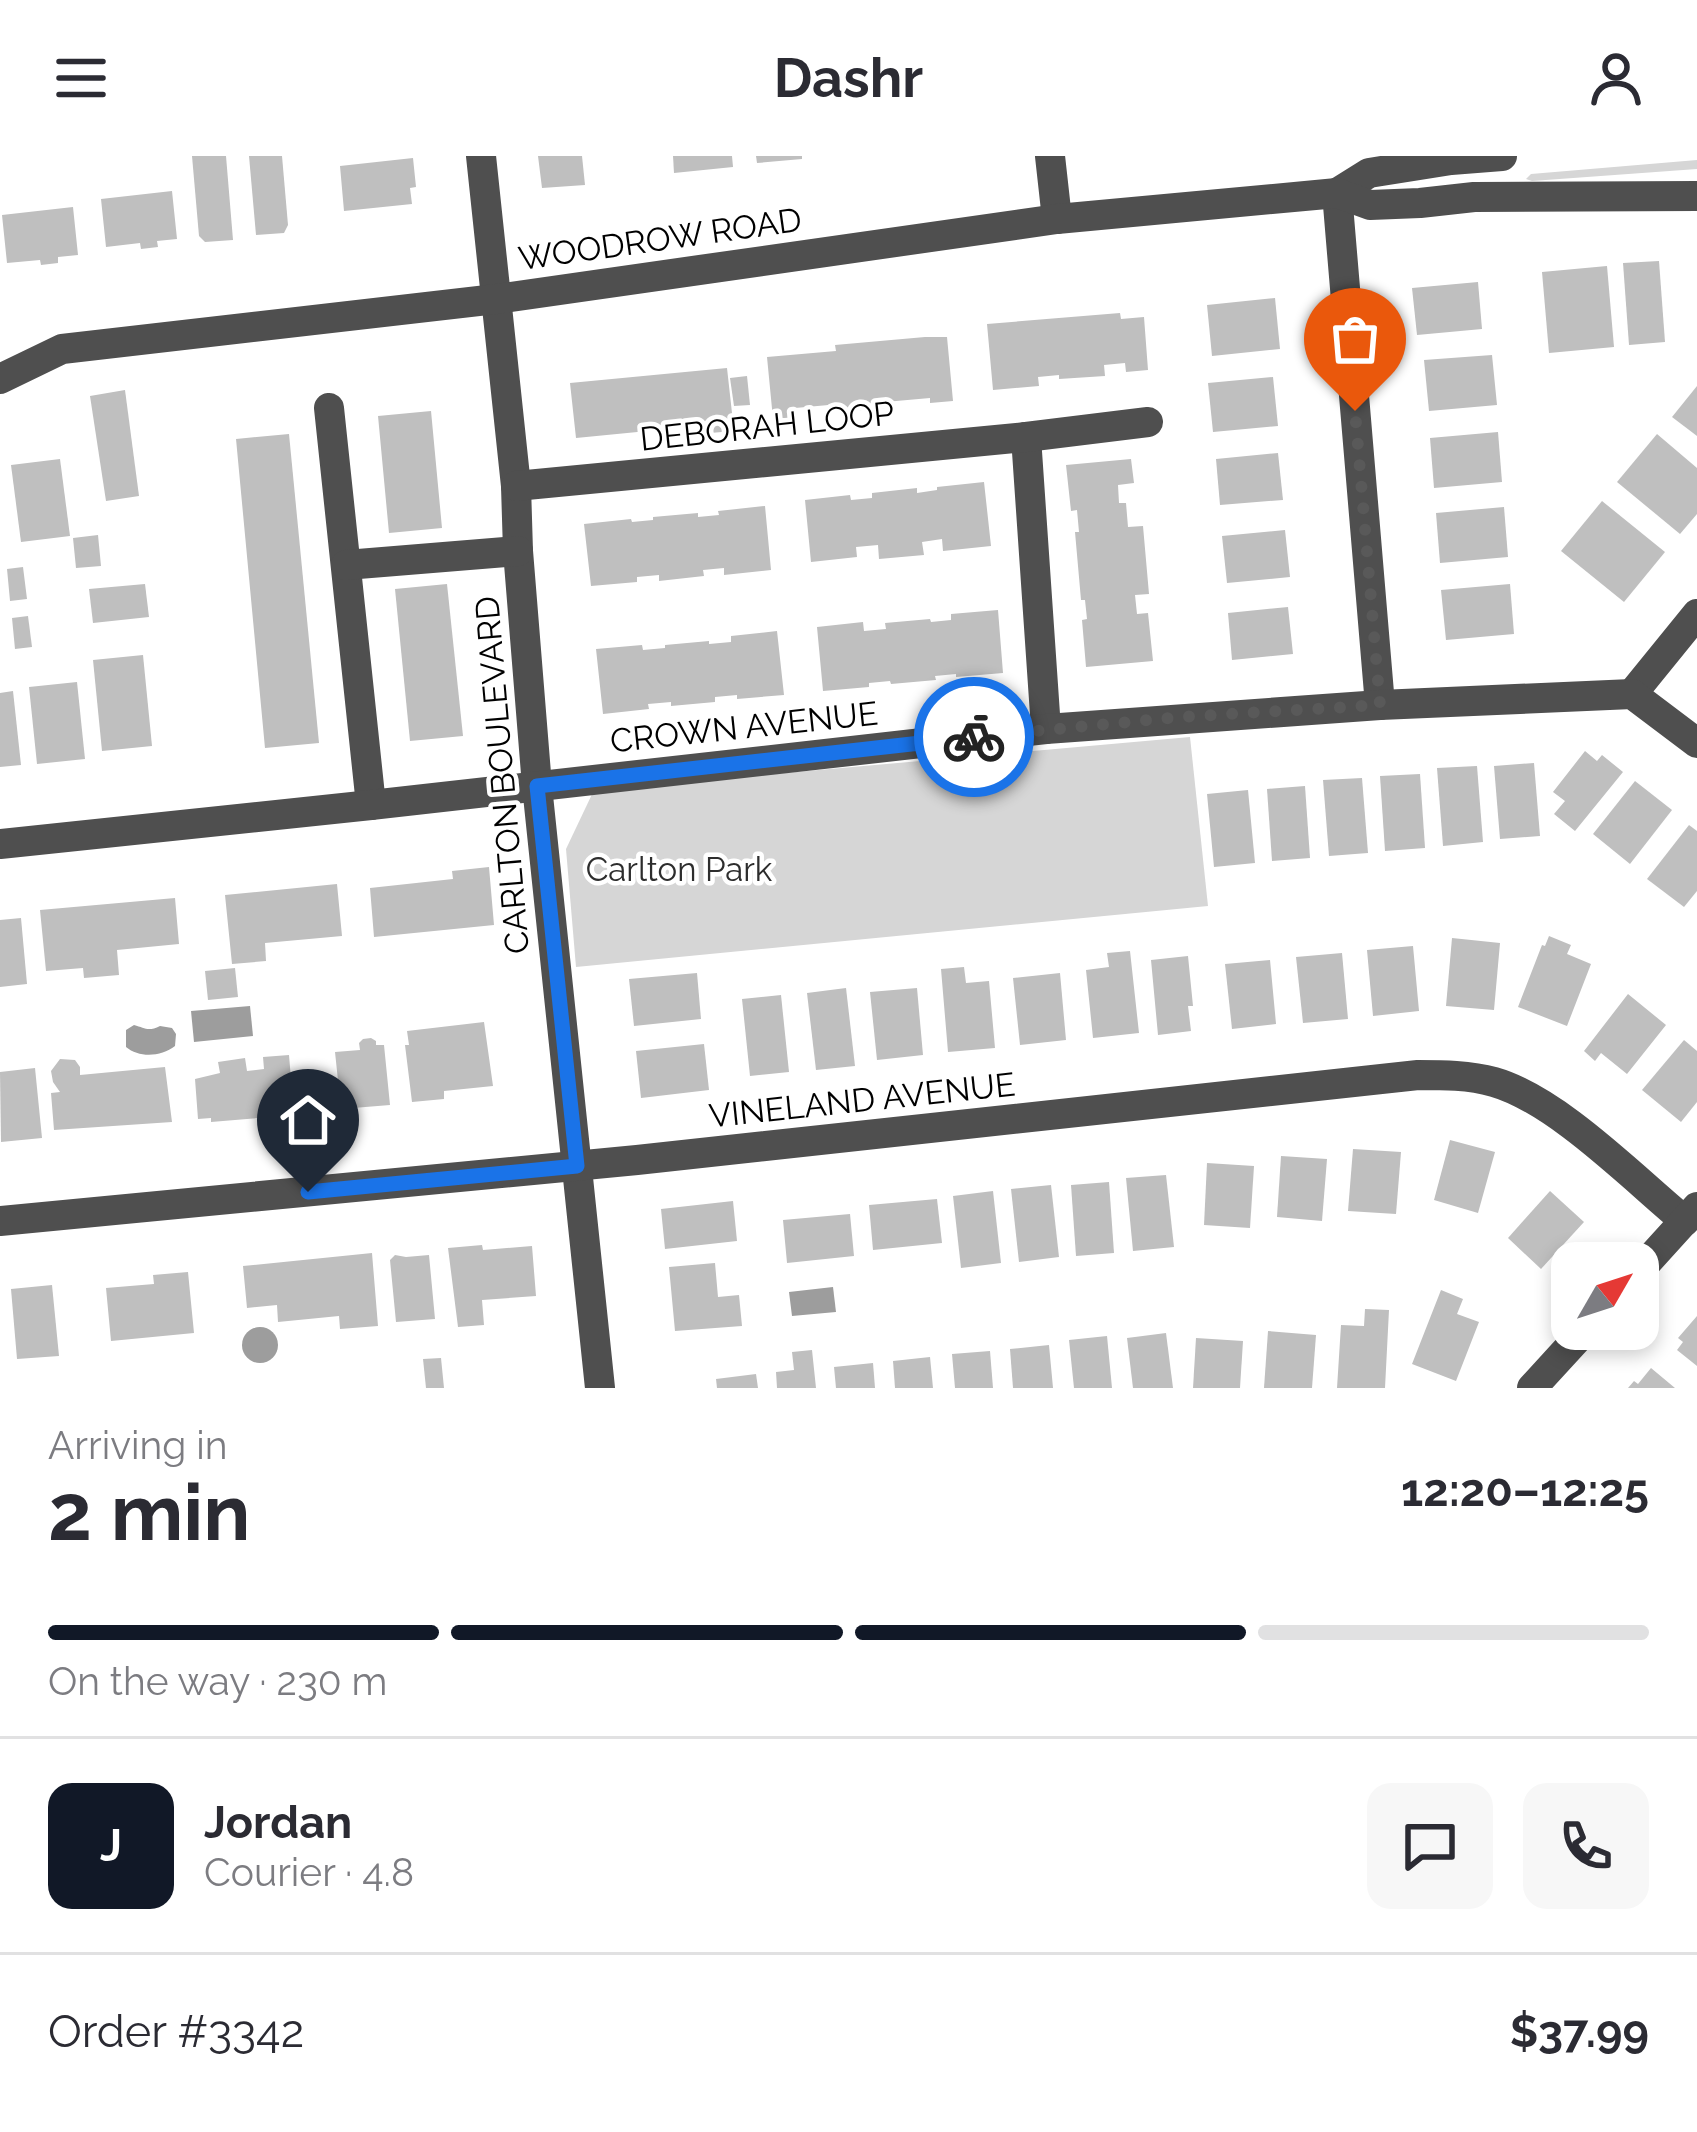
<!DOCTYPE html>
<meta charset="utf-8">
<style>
:root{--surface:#fff;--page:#f7f7f7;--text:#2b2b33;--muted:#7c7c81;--line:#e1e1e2;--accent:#111827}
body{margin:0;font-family:Raleway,sans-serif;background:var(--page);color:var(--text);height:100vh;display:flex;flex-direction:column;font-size:45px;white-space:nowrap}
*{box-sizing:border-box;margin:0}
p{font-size:39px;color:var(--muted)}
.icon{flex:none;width:66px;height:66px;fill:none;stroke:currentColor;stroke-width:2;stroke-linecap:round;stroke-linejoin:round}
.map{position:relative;height:1232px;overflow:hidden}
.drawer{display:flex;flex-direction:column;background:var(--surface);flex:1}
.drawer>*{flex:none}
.needle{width:78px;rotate:51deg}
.tools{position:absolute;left:1551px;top:1086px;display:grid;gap:24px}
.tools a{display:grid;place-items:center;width:108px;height:108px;border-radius:24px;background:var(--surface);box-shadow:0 6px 18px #0003;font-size:60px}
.pin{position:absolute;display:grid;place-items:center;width:102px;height:102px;color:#fff;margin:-123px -51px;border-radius:50% 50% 50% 0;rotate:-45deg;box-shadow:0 0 12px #0007}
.pin .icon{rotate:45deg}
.courier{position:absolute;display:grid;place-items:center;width:120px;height:120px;margin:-60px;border:9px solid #1a73e8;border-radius:50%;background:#fff;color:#222;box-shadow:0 3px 15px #0007}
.headline em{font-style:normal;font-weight:700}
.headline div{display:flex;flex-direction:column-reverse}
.headline{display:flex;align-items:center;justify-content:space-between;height:204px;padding:0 48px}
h1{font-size:78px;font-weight:700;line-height:90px}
.bar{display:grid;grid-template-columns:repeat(4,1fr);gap:18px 12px;align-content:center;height:144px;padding:0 48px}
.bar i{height:15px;border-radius:9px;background:var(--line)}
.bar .current{background:var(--accent)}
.bar p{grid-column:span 4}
.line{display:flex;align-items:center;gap:30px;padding:0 48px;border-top:3px solid var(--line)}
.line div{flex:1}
.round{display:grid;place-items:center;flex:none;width:126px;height:126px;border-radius:24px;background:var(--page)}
header{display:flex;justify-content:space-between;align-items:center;height:156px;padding:0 48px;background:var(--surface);font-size:54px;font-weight:700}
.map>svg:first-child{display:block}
.green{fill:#d6d6d6}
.water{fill:#9d9d9d}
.building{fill:#bfbfbf}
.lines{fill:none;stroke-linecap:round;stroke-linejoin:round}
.minor{stroke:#4f4f4f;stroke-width:30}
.done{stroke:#595959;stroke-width:12;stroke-dasharray:0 21.6}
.route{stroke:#1a73e8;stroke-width:15}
.labels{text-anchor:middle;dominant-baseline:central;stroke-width:9;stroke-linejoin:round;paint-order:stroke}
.street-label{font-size:33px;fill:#000;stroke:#fff}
.park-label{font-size:33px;fill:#2d2d2d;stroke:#fff}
</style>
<header><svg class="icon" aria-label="menu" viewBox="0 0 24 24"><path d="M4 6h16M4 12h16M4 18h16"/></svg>Dashr<svg class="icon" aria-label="person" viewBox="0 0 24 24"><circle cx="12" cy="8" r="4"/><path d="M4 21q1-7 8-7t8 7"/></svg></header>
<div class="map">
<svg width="1697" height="1232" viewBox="0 0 1697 1232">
<rect width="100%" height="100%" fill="#fff"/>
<g class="green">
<path d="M1697,4V13L1532,25L1526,23L1531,18Z"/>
<path d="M1190,581L1208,750L576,811L566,693L594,634Z"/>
</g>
<g class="water">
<path d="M250,850L253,880L194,886L191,855Z"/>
<path d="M134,869C145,872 148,876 160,870L172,872L176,878L175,890C161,901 139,902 126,891V874Z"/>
<path d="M833,1131L836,1156L792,1160L789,1136Z"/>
<circle cx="260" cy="1189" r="18"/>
</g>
<g class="building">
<path d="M192,0H226L233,84L205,86L199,80Z"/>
<path d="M249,0H282L288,69L284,77L256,79Z"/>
<path d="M538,0H582L585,29L542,32Z"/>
<path d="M673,0H732L733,11L674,17Z"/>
<path d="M756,0H802V3L757,7Z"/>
<path d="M413,2L416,31L410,32L412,48L344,55L340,10Z"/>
<path d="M172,35L177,83L157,85L158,91L141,93L140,87L106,91L101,43Z"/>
<path d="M73,51L78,99L58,101V107L41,109L40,104L7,107L2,59Z"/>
<path d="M1659,105L1665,186L1629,189L1623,107Z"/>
<path d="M1607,110L1614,191L1549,197L1542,116Z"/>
<path d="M1478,126L1482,173L1417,179L1412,132Z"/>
<path d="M1275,142L1280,193L1212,200L1207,149Z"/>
<path d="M1120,157L1121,163L1144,161L1148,214L1126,216L1125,207L1104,209L1105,220L1059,223V219L1038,221L1039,230L993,234L987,168Z"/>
<path d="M925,181H947L953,245L930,247V242L885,246V252L841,256L840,248L795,252L796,261L773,263L767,201L836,195L835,189Z"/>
<path d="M1492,199L1497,249L1429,255L1424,204Z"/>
<path d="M727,212L734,275L710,277L709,269L576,282L570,227Z"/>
<path d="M747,220L750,249L734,250L730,222Z"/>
<path d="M1273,221L1278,270L1213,276L1208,227Z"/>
<path d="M1697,230V280L1672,261Z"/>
<path d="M125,234L139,340L106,345L90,240Z"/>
<path d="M431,255L442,372L389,377L378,260Z"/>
<path d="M1498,276L1502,326L1434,332L1430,282Z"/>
<path d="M289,278L319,587L265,592L236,283Z"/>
<path d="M1657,278L1697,312V358L1680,378L1617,326Z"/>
<path d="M1278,297L1283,344L1220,349L1216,303Z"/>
<path d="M60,303L70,380L21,386L11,309Z"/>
<path d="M1131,303L1134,327L1118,329L1119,347H1126L1128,371L1143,370L1149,438L1135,439L1137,458L1148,457L1153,505L1086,511L1082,464L1087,463L1085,444H1081L1075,376H1079L1077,354L1071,355L1066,309Z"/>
<path d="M984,326L991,390L943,395L942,383L922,386L924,399L879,403L878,389L856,391L857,401L811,406L805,344L850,339L851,344L872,342V337L917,332V337L937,334V331Z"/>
<path d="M1602,345L1665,396L1624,446L1561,395Z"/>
<path d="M765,350L771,414L724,419V412L703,414L704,420L659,425V419L637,421V426L591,430L584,368L631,363L632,366L653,364V361L698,357V361L719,359L718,355Z"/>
<path d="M1504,351L1508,401L1440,407L1436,357Z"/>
<path d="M1285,374L1290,421L1227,427L1222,380Z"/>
<path d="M98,379L101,410L76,412L73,382Z"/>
<path d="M23,411L27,443L10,445L7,413Z"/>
<path d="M145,428L149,461L93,467L89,433Z"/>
<path d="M447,428L463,580L410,585L395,433Z"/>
<path d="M1510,428L1514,478L1446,484L1441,434Z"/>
<path d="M1288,451L1293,498L1232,504L1228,457Z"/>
<path d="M998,454L1003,517L956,521V518L935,520L936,524L891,528L890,525L869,527V531L823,535L817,471L863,466L864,475L886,473L885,467L930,463L931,466L951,464V458Z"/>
<path d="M28,460L32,491L15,493L12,462Z"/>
<path d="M777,475L784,539L737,543V539L715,541V546L671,550V546L648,548L649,553L603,558L596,493L642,489L643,494L665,492V489L709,485V488L731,486V480Z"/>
<path d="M143,499L152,590L102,595L93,504Z"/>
<path d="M77,526L85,603L37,608L29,531Z"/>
<path d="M13,535L21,609L0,611V537Z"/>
<path d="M1585,595L1597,605L1602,599L1623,616L1575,675L1554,658L1565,645L1553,636Z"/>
<path d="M1534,607L1540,680L1500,683L1494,610Z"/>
<path d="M1477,610L1483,686L1443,690L1437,612Z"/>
<path d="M1420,618L1425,692L1385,695L1380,620Z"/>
<path d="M1362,622L1368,697L1329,700L1323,624Z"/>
<path d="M1635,625L1672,654L1630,708L1593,678Z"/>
<path d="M1305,630L1310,702L1272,705L1267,633Z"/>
<path d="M1248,634L1255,707L1214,711L1207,638Z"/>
<path d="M1689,669L1697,675V735L1684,751L1647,723Z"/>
<path d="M489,711L494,769L374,781L370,732L453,723L452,715Z"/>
<path d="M337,728L342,780L265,787L266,805L232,808L225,739Z"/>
<path d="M175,742L179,788L117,794L119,819L84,822L83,812L46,815L40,754Z"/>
<path d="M21,762L27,828L0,831V764Z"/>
<path d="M1549,780L1571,789L1567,798L1591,808L1567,870L1518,851L1542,789L1545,790Z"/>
<path d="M1452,782L1500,787L1494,854L1446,850Z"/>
<path d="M1413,790L1419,855L1373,860L1367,794Z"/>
<path d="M1130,795L1139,877L1093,882L1086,814L1109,811L1107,797Z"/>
<path d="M1342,797L1348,863L1303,867L1296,801Z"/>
<path d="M1188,800L1193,850H1188L1191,875L1158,879L1151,804Z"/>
<path d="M1270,804L1276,868L1232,873L1225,808Z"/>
<path d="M964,811L966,827L989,825L995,892L948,896L941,813Z"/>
<path d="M235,812L238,841L208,844L205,815Z"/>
<path d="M697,817L701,863L634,870L629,823Z"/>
<path d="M1060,817L1066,884L1020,889L1013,822Z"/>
<path d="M846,832L855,910L816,914L807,837Z"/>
<path d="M917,832L923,899L877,904L870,836Z"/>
<path d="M1628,838L1666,869L1627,918L1601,897L1595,905L1584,895Z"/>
<path d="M781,839L789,916L750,920L742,843Z"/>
<path d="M484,866L493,930L444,935V943L412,946L405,889H409L407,875Z"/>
<path d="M371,882L376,885V889H384L390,949L341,953L335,896L360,894L359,887L363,883Z"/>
<path d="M1684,884L1697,895V946L1681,966L1642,934Z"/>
<path d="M704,888L709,934L641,942L636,895Z"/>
<path d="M289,899L294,959L211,966V962L198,963L195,923L220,917L218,906L245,902L247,915L264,913L263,901Z"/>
<path d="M60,903L75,904L80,911V919L165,911L172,966L54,974L51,937L60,936L53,926L51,915Z"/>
<path d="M35,912L42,982L1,986L0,916Z"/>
<path d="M1450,984L1495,996L1478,1057L1434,1044Z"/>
<path d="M1353,993L1401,996L1396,1058L1348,1055Z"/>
<path d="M1281,1000L1327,1003L1322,1065L1277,1061Z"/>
<path d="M1207,1007L1254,1010L1250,1072L1204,1069Z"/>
<path d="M1166,1019L1174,1091L1133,1095L1126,1022Z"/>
<path d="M1109,1026L1114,1097L1076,1100L1071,1029Z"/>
<path d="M1051,1029L1059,1101L1019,1106L1011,1033Z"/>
<path d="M993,1035L1001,1107L961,1112L953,1040Z"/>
<path d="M1550,1035L1584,1066L1541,1113L1508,1082Z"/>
<path d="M937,1043L942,1087L873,1094L869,1049Z"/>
<path d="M733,1045L737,1085L665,1093L661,1053Z"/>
<path d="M850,1058L854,1100L787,1107L783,1064Z"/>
<path d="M482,1089L483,1094L532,1090L536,1140L482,1144L484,1169L458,1171L448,1092Z"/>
<path d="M372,1097L378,1170L340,1173L339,1160L278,1166L277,1149L247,1152L243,1110Z"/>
<path d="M395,1099L406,1101L429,1099L435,1163L396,1166L390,1104Z"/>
<path d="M715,1107L718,1141L739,1139L742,1170L675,1175L669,1111Z"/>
<path d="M188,1116L194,1177L111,1185L106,1132L154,1128L153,1119Z"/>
<path d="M52,1129L59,1200L17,1203L11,1133Z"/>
<path d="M1441,1134L1463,1143L1457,1158L1479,1166L1456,1225L1412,1208Z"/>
<path d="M1365,1153L1389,1154L1385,1232H1337L1341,1169L1364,1170Z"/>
<path d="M1697,1160V1210L1677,1194L1683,1186L1678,1182Z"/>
<path d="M1268,1175L1316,1179L1312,1232H1264Z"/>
<path d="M1166,1177L1173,1232H1133L1127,1182Z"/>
<path d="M1107,1180L1112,1232H1074L1069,1184Z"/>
<path d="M1196,1182L1243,1185L1240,1232H1193Z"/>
<path d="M1049,1189L1053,1232H1013L1010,1193Z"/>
<path d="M812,1194L816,1232H777L776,1216L794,1214L792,1196Z"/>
<path d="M990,1195L993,1232H955L952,1198Z"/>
<path d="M930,1201L933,1232H895L893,1205Z"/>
<path d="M441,1202L444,1232H426L423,1203Z"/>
<path d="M873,1207L875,1232H836L834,1211Z"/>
<path d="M1651,1212L1675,1232H1628L1634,1225L1638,1228Z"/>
<path d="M756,1218L758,1232H717L716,1223Z"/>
</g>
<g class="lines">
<g class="minor">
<path d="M481,0L516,330L518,395L537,630L600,1232"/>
<path d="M1050,0L1057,63"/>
<path d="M1337,37L1380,549"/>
<path d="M1337,37L1369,17L1451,4L1502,0"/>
<path d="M0,223L62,193L496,143L1057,63L1337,37L1370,49L1420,47L1474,41L1697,40"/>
<path d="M329,252L371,649"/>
<path d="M1026,281L1046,573"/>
<path d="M516,330L1026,281L1148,266"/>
<path d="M346,409L518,395"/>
<path d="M1632,538L1697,458"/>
<path d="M0,688L371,649L1046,573L1380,549L1632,538L1697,587"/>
<path d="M0,1065L637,1004L1418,919C1443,919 1469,919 1494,926C1557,944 1633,1022 1685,1065"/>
<path d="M1638,1116L1697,1051"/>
<path d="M1532,1232L1586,1173"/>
</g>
</g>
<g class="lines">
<path class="done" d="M974,581L1180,561L1380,549L1355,255"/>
<path class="route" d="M308,1036L577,1010L537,630L974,581"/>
</g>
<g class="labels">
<g class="street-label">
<text transform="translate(660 83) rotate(-8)">WOODROW ROAD</text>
<text transform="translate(767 270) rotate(-6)">DEBORAH LOOP</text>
<text transform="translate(744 571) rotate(-6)">CROWN AVENUE</text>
<text transform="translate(502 619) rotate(-95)">CARLTON BOULEVARD</text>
<text transform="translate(862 944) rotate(-6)">VINELAND AVENUE</text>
</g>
<g class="park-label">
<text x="679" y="713">Carlton Park</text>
</g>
</g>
</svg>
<div class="tools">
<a><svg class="needle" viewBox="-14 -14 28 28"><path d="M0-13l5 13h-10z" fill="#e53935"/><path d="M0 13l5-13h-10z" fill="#7c7c81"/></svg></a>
</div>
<div class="pin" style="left:1355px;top:255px;background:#ea580c"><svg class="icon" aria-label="bag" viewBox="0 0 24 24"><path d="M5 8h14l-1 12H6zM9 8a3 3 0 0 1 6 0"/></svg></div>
<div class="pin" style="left:308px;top:1036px;background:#1f2937"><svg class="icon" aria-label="home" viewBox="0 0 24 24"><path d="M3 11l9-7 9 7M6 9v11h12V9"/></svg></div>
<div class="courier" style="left:974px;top:581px"><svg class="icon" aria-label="bike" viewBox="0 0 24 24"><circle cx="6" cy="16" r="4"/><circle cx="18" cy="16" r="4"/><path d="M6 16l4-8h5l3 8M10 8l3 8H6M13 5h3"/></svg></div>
</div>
<section class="drawer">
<div class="headline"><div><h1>2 min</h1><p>Arriving in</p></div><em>12:20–12:25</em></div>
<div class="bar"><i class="current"></i><i class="current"></i><i class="current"></i><i></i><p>On the way · 230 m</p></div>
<div class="line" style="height:216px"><b class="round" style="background:var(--accent);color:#fff">J</b><div><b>Jordan</b><p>Courier · 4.8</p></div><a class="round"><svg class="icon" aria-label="chat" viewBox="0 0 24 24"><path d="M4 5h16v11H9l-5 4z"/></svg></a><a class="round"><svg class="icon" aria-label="phone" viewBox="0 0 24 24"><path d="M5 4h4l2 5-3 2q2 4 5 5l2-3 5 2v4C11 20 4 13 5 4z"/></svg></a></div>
<div class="line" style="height:156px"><div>Order #3342</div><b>$37.99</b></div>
</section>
